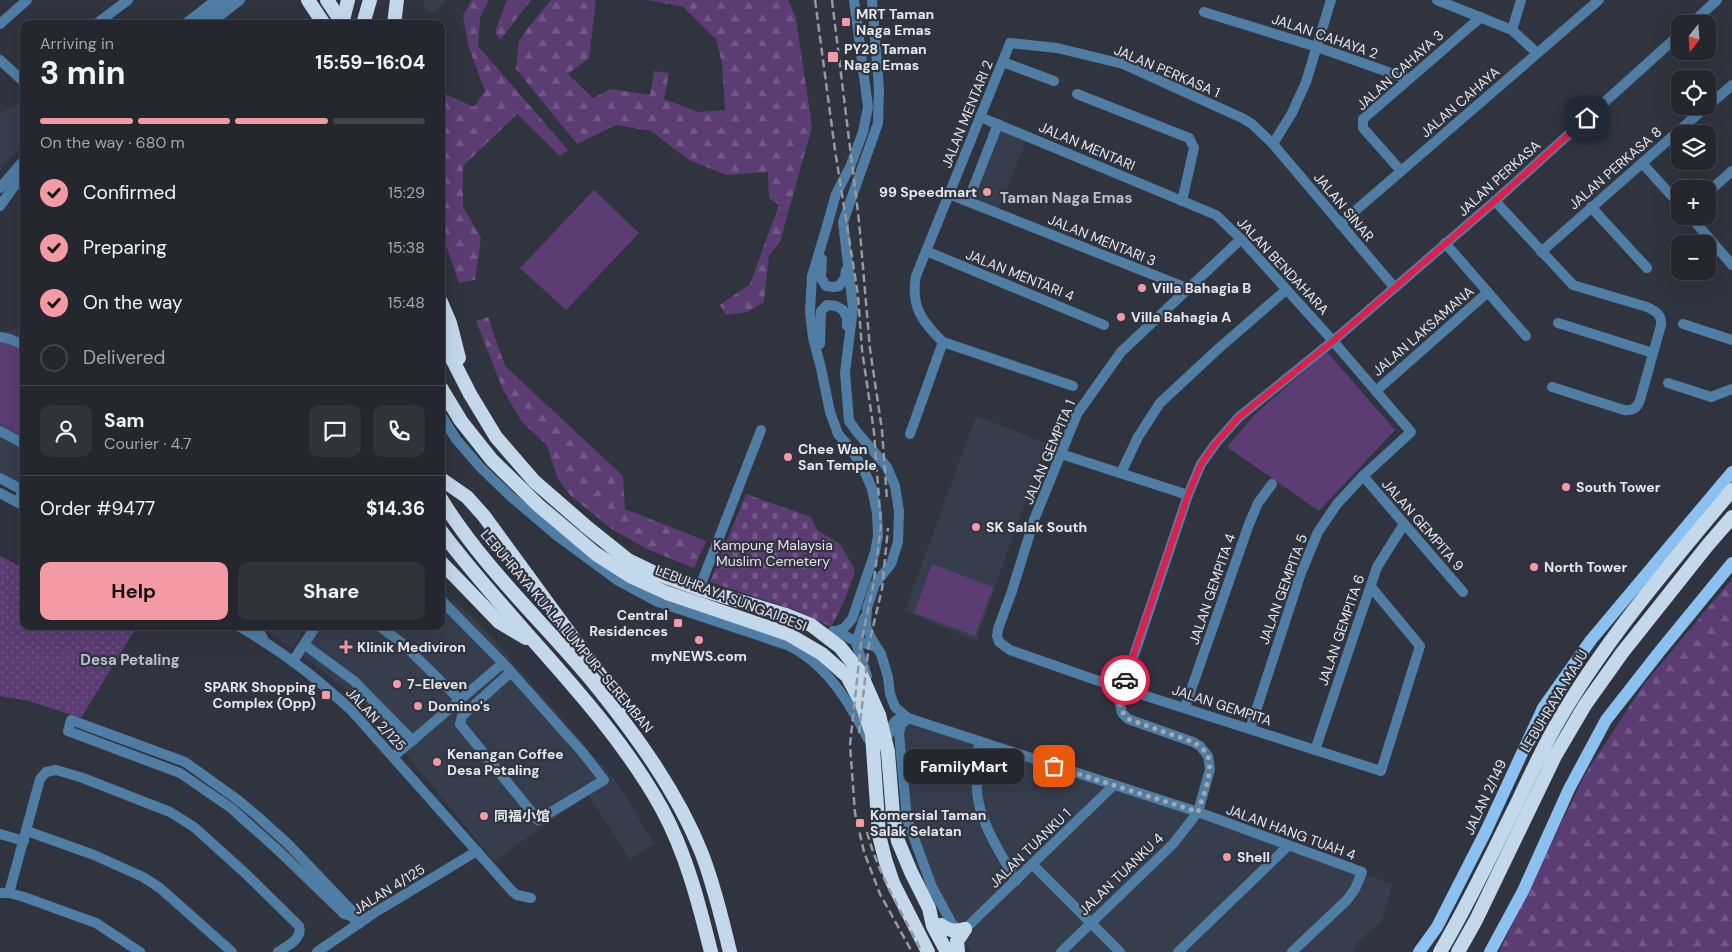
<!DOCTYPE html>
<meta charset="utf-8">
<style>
:root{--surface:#24272e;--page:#30333a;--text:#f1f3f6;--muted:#a3a5aa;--line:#41444a;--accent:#f49aa5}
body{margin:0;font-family:"DM Sans","Noto Sans SC",sans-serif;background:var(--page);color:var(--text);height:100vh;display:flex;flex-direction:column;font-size:19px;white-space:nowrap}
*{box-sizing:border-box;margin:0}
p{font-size:16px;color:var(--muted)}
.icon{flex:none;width:28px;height:28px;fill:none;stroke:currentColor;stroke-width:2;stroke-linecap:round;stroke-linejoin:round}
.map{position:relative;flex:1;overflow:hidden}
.side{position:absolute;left:20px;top:20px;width:425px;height:610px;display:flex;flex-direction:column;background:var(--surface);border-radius:10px;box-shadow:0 5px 20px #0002,0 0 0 1px var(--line)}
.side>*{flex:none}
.needle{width:32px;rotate:197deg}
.controls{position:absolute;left:1671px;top:15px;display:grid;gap:10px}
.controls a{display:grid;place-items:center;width:45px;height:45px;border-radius:10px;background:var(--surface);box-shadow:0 5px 20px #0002,0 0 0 1px var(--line);font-size:25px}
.pin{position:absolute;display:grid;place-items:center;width:42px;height:42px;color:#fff;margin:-21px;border-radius:10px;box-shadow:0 2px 8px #0006}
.courier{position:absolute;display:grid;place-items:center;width:50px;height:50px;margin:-25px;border:4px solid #e11d48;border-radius:50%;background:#fff;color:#222;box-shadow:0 1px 6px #0007}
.bubble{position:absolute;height:35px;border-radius:10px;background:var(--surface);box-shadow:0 5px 20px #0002,0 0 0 1px var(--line);font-size:16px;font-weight:700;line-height:35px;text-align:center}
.summary em{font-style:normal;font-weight:700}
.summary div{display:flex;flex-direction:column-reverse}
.summary{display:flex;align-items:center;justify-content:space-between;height:85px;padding:0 20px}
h1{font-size:32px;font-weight:700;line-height:38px}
.bar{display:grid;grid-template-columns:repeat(4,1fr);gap:8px 5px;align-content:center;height:60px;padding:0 20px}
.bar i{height:6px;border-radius:4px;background:var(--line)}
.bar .selected{background:var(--accent)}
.bar p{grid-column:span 4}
.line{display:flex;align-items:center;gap:12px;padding:0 20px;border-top:1px solid var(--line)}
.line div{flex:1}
.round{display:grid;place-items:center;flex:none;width:52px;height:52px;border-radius:10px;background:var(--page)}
ol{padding:0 20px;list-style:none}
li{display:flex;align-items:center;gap:15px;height:55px}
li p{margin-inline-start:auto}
li .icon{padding:5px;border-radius:50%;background:var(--accent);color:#111;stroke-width:4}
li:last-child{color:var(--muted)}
li i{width:28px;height:28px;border:2px solid var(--line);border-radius:50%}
.cta{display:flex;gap:10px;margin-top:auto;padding:10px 20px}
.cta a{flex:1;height:58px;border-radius:10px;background:var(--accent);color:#111;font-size:20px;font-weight:700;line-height:58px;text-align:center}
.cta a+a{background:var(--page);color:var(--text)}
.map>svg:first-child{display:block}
.built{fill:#363d4d}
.grass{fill:url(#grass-dots)}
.forest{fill:url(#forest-firs)}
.cemetery{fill:url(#cemetery-stones)}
.park{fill:#5b3c73}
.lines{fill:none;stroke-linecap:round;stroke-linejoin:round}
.minor{stroke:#4f7da3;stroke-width:10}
.major{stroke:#8ac1f0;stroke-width:12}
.highway{stroke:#c3d8eb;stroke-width:14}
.rail{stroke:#9699a1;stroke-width:2.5;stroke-dasharray:8 4;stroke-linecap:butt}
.highway-bridge{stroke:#c3d8eb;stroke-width:14}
.done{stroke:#a5a8b0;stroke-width:5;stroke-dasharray:0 9}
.route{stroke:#e11d48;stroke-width:6}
.poi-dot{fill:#f49aa5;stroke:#30343e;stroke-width:2}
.labels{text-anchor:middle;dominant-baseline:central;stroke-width:4.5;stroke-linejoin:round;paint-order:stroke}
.poi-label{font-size:14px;font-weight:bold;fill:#e4e7ee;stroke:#30343e;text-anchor:start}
.street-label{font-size:14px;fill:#e4e7ee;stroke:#30343e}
.park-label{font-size:14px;fill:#e7ddf1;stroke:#30343e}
.neighbourhood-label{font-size:15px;font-weight:bold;fill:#bac0cc;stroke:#30343e}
</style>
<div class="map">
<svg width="1732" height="952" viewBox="0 0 1732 952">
<defs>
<pattern id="grass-dots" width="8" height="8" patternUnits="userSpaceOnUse" patternTransform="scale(1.25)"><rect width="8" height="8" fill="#5b3c73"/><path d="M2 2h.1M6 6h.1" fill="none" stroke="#725887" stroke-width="1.8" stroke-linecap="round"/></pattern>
<pattern id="forest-firs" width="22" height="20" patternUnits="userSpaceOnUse" patternTransform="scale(1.25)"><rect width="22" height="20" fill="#5b3c73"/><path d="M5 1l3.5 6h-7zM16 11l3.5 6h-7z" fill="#725887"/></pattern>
<pattern id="cemetery-stones" width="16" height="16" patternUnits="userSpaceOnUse" patternTransform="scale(1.25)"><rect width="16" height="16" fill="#5b3c73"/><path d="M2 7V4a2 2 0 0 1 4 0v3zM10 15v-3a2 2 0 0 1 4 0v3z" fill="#725887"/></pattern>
</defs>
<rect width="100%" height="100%" fill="#30343e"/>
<g class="built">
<path d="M424,0H446L436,12H433L425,8Z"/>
<path d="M22,101L24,103V145L11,156L0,171V113Z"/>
<path d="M1000,127L1027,139L998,210L972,200Z"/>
<path d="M24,329V497L0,484V332Z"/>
<path d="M976,416L1046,443L976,641L905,611Z"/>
<path d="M441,591L472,617L497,643L618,784L654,844L630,859L588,795L494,861L364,703L294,649L309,626H441Z"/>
<path d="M260,626H306L292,648Z"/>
<path d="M909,722L1131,793L1298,853L1393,884L1381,921L1357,943L1353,952H971L934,885L909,819L902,733Z"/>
</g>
<path class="grass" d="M0,556L24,568V626H137L81,718L29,701L0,696Z"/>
<g class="forest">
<path d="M472,0H489L480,18L478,46L568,150L560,156L517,114L463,166V206L481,238L475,280L459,283L441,231V92L474,107L485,91L468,45L463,15Z"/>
<path d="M507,0H531L500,40L495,32Z"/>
<path d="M551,0H596L589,58L568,74L593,98L611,89L650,95L654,71L669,73L664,99L698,112L725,110L722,63L716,39L683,7L648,0H788L796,18L812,127L780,242L769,255L764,302L747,312L726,315L720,305L750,284L779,205L769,198L768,172L726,175L689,160L651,131L616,125L577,144L516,69L519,41L527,29Z"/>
<path d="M488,317L505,366L623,476L625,509L706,541L694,568L649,550L613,530L570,495L557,477L547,445L522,422L503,390L476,321Z"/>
<path d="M1732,579V952H1499L1585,774L1645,683Z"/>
</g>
<path class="cemetery" d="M746,494L811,517L817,530L840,544L855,570L845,600L831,627L795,610L710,582Z"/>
<g class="park">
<path d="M594,190L639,233L566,310L520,268Z"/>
<path d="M5,340L24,350V437L0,424V342Z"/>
<path d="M1327,352L1395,430L1319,511L1227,447L1257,412Z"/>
<path d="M932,564L993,587L975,636L914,613Z"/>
</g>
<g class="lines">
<g class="minor">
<path d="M1437,0L1512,30L1537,53"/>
<path d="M1204,12L1317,47L1408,79"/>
<path d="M0,24L27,0"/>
<path d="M96,24L128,0"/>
<path d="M185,24L216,0"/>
<path d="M196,24L228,0"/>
<path d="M209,24L240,0"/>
<path d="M1691,24L1717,0"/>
<path d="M1512,30L1521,0"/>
<path d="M0,60L24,82"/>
<path d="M1003,62L1054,81"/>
<path d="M1077,94L1189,138L1194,148L1182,201"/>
<path d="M1708,106L1732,85"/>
<path d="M980,117L1216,215L1241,239L1333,341L1411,432L1363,476L1337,504L1318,532L1301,573L1250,729"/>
<path d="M1273,144L1292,113L1306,82L1331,0"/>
<path d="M1642,163L1680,205"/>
<path d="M1401,171L1363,128V119L1481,17"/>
<path d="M0,188L24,160"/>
<path d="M1708,192L1732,171"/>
<path d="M949,194L1189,289"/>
<path d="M968,201L998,124"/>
<path d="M1495,201L1573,285L1647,307C1656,311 1662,315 1661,325L1640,400C1637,408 1633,411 1624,410L1552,387"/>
<path d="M0,206L12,189L24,175"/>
<path d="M1591,207L1647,268"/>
<path d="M1690,216L1732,265"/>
<path d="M843,222L853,308L845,373L849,421L857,432L887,467L895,486L899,511L898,542L891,564L875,584L867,608L866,626L871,638L881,654L888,677L890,694L895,707L908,718"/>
<path d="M1340,224L1599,0"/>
<path d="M844,228L843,222L878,123L879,89L872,0"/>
<path d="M1241,239L1121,352L1077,414L1034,520L1012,591L998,629L997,636L999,642L1010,650L1093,679L1381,771L1420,646L1371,587"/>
<path d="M1445,243L1526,336"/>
<path d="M926,251L1104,325"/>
<path d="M1541,252L1707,106"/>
<path d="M822,259L821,278L826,286L834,287L839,286L845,278L846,270"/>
<path d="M1558,323L1653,353"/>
<path d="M1683,324L1732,340"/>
<path d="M0,337L10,339L24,345"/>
<path d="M820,344L821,311L827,305L836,306L843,310L847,318V326"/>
<path d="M1668,383L1711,397L1732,389"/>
<path d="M1073,386L943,342C923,323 910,306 916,276L1010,43L1057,48L1123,64L1242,118L1252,124L1273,144L1394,287"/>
<path d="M1377,390L1488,292"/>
<path d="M441,415L456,439L480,467L509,495L556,535L617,580L658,602L787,645C826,663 849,702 868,739"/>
<path d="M0,431L24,444"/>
<path d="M910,434L943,342"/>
<path d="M1061,454L1188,495"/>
<path d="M1121,473L1138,437L1160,403L1218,349L1286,290"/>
<path d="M1363,476L1463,592"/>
<path d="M0,478L24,491L17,502"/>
<path d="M0,493L24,506"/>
<path d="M699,589L761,430"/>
<path d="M441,600L503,663L583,753L604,780L538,820L460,724L462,716L511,672"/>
<path d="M864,618L856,643L867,676"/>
<path d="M238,626C279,649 316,677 351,710L512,891L517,895L531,898"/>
<path d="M257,626L264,641"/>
<path d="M379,626L403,644L460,700"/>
<path d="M833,631H837L851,639L876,647"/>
<path d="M837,631L844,628L852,619L875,552L878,536L877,513L872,489L864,470L851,449L838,434L830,412L821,368L813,338L810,311L812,276L827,226L836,194L850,167L863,132L868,107L854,0"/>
<path d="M305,645L354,681L413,741"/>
<path d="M293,661L316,626"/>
<path d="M1185,707L1249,524L1258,503L1272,484"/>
<path d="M908,718L901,725L899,733L907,819L932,887L952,924L960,931"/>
<path d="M889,734C892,724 896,716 908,718L1198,812L1362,872L1355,889L1347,900L1292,952"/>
<path d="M979,741C978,758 976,776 977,792C980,824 1001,853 1016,881"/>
<path d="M1315,750L1377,567L1404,524"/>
<path d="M393,757L503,663"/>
<path d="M27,831L94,855L143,877L160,888L232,952"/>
<path d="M0,834L24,841"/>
<path d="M1033,865L1120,952"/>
<path d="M0,893H9L24,897L96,923L140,952"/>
<path d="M9,893L40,779L46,772L56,770L83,778L170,812L194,827L245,873L299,926C303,939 287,946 278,952"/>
<path d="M351,916L344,914L280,852L231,808L180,773L68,731L71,720L185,762L238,800L256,815L288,844L351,910V916L359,924"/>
<path d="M965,929L1114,785"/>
<path d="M317,952L374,913L477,851"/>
<path d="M1061,952L1173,844L1198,812L1210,769L1208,756L1200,746L1193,742L1128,719L1122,713L1119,700L1188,495L1201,464L1216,443L1239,417L1333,341L1495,201L1680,34"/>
<path d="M1178,952L1288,846"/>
</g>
<g class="major">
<path d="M1419,952L1437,927L1486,831L1543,708L1591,640L1732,472"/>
<path d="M1490,952L1523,891L1569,789L1606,720L1660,651L1732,563"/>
</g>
<g class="highway">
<path d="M308,0L324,24"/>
<path d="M327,0L343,24"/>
<path d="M363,24L370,0"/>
<path d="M394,24L397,0"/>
<path d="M441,302L450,323L459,358"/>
<path d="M441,332L448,351L470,394L496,437L534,481L588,528L628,560L657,574L699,589L786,615L811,625L840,647L860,672L879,715L888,752L893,815L898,841L911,872L929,908L933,926L947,952"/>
<path d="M441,388L461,421L492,460L538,505L596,554L632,577L667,593L788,634L822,654L847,676L862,704L872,734L879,835L885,859L893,883L928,952"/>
<path d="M441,479L467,497L484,516L614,694L620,712"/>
<path d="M441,499C483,567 542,621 593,682C635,734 677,791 702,854C714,886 722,919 730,952"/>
<path d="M441,531C511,625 605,706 662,809C686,853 699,904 711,952"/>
<path d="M441,562L499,622L526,638"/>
<path d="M941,925C949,931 955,932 965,929"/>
<path d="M958,952L957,941L965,929"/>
<path d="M1440,952C1469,903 1493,852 1518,801C1532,771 1546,741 1563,713C1611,633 1672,562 1732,490"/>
<path d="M1458,952L1476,920L1555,756L1585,705L1622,653L1707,546L1732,517"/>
</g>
<g class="rail">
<path d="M815,0L835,150L858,295L862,350L874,432L881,526L873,587L861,643L850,745L855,813L864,852L880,894L912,952"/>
<path d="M832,0L859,221L870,349L882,430L887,500"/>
<path d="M859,733L869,644L882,589L888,528"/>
<path d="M867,832C878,874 902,913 922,952"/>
</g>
<path class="highway-bridge" d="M342,24L348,0"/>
</g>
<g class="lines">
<path class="done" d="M1054,766L1198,812C1202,798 1215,768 1207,755C1204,749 1198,745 1193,742L1128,719C1115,706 1120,696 1125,680"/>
<path class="route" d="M1125,680L1188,495L1201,464L1216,443L1239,417L1333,341L1495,201L1587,118"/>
</g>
<g class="poi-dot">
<rect x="841" y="17" width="10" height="10" rx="2.5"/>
<rect x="827" y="51" width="12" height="12" rx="2.5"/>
<circle cx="987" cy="192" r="5"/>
<circle cx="1142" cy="288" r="5"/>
<circle cx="1121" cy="317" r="5"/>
<circle cx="788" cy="457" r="5"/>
<circle cx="1566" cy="487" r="5"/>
<circle cx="976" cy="527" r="5"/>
<circle cx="1534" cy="567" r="5"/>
<rect x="673" y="618" width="10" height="10" rx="2.5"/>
<circle cx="699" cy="640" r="5"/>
<path d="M343.5 639.5h5v5h5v5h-5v5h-5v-5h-5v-5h5z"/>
<circle cx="397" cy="684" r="5"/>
<rect x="321" y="690" width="10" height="10" rx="2.5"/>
<circle cx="418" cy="706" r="5"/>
<circle cx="437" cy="762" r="5"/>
<circle cx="484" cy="816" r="5"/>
<rect x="855" y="818" width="10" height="10" rx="2.5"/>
<circle cx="1227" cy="857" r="5"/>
</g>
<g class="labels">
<g class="poi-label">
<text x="856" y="14">MRT Taman<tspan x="856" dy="16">Naga Emas</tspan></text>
<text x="844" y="49">PY28 Taman<tspan x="844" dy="16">Naga Emas</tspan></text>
<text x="977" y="192" text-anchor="end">99 Speedmart</text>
<text x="1152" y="288">Villa Bahagia B</text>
<text x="1131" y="317">Villa Bahagia A</text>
<text x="798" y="449">Chee Wan<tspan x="798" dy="16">San Temple</tspan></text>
<text x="1576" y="487">South Tower</text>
<text x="986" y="527">SK Salak South</text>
<text x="1544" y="567">North Tower</text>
<text x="668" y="615" text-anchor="end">Central<tspan x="668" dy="16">Residences</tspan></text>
<text x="357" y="647">Klinik Mediviron</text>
<text x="699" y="656" text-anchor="middle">myNEWS.com</text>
<text x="407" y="684">7-Eleven</text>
<text x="316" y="687" text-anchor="end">SPARK Shopping<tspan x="316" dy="16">Complex (Opp)</tspan></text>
<text x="428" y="706">Domino's</text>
<text x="447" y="754">Kenangan Coffee<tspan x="447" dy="16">Desa Petaling</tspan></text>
<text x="870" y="815">Komersial Taman<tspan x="870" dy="16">Salak Selatan</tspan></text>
<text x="494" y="816">同福小馆</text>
<text x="1237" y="857">Shell</text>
</g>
<g class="street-label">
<text transform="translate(1325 36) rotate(19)">JALAN CAHAYA 2</text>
<text transform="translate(1400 70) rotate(-42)">JALAN CAHAYA 3</text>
<text transform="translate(1167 71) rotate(23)">JALAN PERKASA 1</text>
<text transform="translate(1460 102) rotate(-41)">JALAN CAHAYA</text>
<text transform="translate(967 114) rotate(-68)">JALAN MENTARI 2</text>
<text transform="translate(1087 146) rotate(23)">JALAN MENTARI</text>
<text transform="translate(1615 168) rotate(-41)">JALAN PERKASA 8</text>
<text transform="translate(1499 178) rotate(-42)">JALAN PERKASA</text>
<text transform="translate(1344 207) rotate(50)">JALAN SINAR</text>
<text transform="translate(1102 240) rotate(22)">JALAN MENTARI 3</text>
<text transform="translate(1283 266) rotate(47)">JALAN BENDAHARA</text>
<text transform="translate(1020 275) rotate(22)">JALAN MENTARI 4</text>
<text transform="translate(1423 331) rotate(-41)">JALAN LAKSAMANA</text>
<text transform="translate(1049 452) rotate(-67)">JALAN GEMPITA 1</text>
<text transform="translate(1423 525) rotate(49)">JALAN GEMPITA 9</text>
<text transform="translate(1212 589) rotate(-71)">JALAN GEMPITA 4</text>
<text transform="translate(1283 589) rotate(-70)">JALAN GEMPITA 5</text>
<text transform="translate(731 598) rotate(21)">LEBUHRAYA SUNGAI BESI</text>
<text transform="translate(1341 630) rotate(-71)">JALAN GEMPITA 6</text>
<text transform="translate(567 631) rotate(50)">LEBUHRAYA KUALA LUMPUR–SEREMBAN</text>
<text transform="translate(1554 701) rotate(-59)">LEBUHRAYA MAJU</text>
<text transform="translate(1222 705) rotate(18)">JALAN GEMPITA</text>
<text transform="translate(376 719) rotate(47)">JALAN 2/125</text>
<text transform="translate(1485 797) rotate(-65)">JALAN 2/149</text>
<text transform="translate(1291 832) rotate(20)">JALAN HANG TUAH 4</text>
<text transform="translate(1030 848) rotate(-44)">JALAN TUANKU 1</text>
<text transform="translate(1121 874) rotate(-44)">JALAN TUANKU 4</text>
<text transform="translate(389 889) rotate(-32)">JALAN 4/125</text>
</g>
<g class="park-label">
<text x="773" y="545">Kampung Malaysia<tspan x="773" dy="16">Muslim Cemetery</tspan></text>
</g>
<g class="neighbourhood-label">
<text x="1066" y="198">Taman Naga Emas</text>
<text x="130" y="660">Desa Petaling</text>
</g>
</g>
</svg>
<div class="controls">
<a><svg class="needle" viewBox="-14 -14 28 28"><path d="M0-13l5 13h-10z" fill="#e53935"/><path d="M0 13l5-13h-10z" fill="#a3a5aa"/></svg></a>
<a><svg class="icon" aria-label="locate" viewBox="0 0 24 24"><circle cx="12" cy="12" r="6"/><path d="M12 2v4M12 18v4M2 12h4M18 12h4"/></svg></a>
<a><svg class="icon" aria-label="layers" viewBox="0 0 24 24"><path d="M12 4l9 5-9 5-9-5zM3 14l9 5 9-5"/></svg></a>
<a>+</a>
<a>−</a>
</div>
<div class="pin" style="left:1054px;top:766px;background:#ea580c"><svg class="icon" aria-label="bag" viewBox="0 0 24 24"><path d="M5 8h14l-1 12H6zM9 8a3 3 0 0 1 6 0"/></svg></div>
<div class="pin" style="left:1587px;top:118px;background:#1f2937"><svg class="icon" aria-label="home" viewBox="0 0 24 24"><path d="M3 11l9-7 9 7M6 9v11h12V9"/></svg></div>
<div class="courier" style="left:1125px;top:680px"><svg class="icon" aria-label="car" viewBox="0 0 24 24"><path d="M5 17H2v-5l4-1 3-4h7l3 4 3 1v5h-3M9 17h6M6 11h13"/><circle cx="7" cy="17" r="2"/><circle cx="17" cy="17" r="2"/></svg></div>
<div class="bubble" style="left:904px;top:749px;width:120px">FamilyMart</div>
<section class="side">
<div class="summary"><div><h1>3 min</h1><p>Arriving in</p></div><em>15:59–16:04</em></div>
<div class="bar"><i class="selected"></i><i class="selected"></i><i class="selected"></i><i></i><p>On the way · 680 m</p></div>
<ol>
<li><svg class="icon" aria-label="check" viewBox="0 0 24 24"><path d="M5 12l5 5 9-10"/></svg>Confirmed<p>15:29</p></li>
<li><svg class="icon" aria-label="check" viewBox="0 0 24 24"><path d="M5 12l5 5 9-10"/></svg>Preparing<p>15:38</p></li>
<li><svg class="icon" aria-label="check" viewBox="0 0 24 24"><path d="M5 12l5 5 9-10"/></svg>On the way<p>15:48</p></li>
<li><i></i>Delivered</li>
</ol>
<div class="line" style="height:90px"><a class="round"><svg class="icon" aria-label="person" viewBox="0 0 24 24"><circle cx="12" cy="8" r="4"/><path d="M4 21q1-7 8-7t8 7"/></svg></a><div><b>Sam</b><p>Courier · 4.7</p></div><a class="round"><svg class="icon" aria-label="chat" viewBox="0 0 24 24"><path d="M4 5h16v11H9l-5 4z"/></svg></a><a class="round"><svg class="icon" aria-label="phone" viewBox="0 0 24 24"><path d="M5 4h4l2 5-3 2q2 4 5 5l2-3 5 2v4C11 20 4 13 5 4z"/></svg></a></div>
<div class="line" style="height:65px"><div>Order #9477</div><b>$14.36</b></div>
<div class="cta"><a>Help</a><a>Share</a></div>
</section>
</div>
